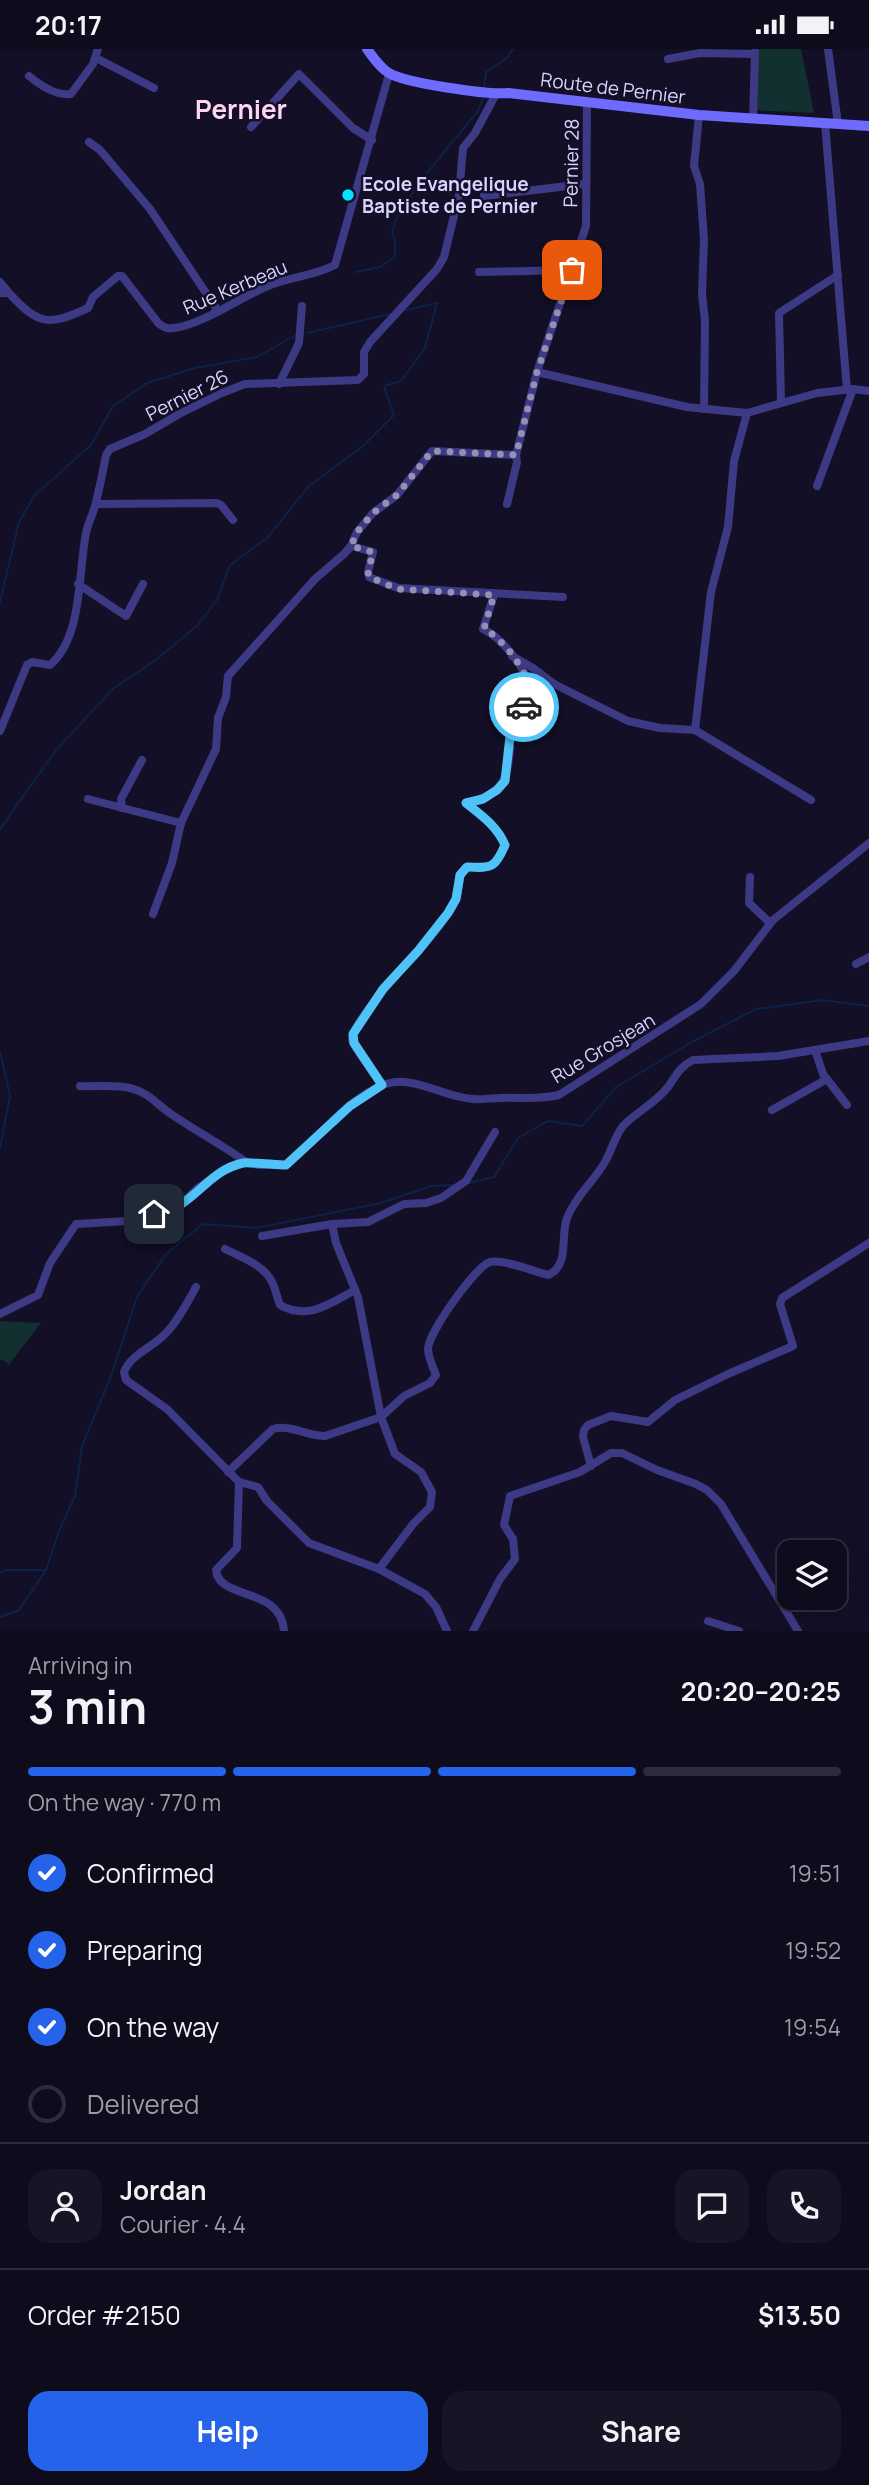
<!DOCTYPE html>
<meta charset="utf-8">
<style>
:root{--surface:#0e0b1c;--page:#171425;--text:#f1f3f6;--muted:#9b9ba3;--line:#2e2b3b;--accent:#2563eb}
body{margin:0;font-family:Manrope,sans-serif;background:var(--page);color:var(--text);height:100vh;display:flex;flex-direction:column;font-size:26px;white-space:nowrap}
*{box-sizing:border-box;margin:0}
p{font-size:23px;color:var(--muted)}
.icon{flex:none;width:38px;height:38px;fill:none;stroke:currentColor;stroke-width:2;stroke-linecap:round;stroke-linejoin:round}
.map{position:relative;height:1582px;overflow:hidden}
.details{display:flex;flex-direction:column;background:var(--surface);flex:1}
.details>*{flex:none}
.buttons{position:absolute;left:777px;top:1491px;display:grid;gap:14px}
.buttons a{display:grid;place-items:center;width:70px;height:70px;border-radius:14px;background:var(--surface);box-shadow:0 7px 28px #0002,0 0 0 2px var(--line);font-size:35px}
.pin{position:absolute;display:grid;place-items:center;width:60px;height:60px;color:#fff;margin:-30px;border-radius:14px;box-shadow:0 4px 10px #0006}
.courier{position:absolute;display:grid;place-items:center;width:70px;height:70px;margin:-35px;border:5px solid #4fc3f7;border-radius:50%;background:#fff;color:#222;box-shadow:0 2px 9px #0007}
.summary em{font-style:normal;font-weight:700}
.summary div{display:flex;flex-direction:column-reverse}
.summary{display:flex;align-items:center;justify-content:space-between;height:119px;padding:0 28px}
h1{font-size:46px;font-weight:700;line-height:52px}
.bar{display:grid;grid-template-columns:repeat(4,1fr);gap:10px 7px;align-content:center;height:84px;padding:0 28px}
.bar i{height:9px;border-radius:5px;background:var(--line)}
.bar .on{background:var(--accent)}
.bar p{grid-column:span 4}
.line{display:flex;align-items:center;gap:18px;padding:0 28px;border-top:2px solid var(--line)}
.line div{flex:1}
.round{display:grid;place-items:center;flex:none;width:74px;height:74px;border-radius:21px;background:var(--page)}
ol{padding:0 28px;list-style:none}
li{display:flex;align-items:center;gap:21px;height:77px}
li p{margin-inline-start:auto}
li .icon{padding:7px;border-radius:50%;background:var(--accent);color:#fff;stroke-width:4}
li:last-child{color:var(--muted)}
li i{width:38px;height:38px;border:4px solid var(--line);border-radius:50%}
.button{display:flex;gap:14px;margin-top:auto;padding:14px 28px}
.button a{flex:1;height:80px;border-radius:21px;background:var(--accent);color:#fff;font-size:28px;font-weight:700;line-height:80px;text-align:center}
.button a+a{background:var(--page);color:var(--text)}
.status{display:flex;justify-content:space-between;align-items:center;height:49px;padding:0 35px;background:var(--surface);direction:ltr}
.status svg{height:19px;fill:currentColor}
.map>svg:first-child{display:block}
.green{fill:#12302f}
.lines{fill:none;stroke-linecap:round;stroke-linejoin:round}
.stream{stroke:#0c2248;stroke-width:2}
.street{stroke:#3d3a85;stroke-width:8}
.secondary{stroke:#6f6bff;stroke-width:10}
.done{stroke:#948fb3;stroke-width:7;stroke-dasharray:0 12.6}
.route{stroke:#4fc3f7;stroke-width:9}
.poi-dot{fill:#00e5ff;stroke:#130f26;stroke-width:2.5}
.labels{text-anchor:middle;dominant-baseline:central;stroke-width:5;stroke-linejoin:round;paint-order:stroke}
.street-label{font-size:19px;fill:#d9d4ff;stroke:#130f26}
.poi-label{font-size:19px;font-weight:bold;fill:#d9d4ff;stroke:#130f26;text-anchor:start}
.district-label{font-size:26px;font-weight:bold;fill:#ffd6f0;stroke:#130f26}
</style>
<div class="status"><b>20:17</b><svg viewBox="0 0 49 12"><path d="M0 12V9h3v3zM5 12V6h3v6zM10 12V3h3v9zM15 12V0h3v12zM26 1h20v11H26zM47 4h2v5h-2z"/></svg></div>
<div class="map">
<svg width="869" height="1582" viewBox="0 0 869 1582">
<rect width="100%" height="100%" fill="#130f26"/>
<g class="green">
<path d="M753,0H801L814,64L753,61Z"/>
<path d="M0,1272L41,1274L7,1318L8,1314L0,1310Z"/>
</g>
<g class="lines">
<g class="stream">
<path d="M484,38L486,23L507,9L513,0"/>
<path d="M356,223L380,218L395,208V191L392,184L395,172L418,135L478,62L483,49"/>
<path d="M307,284L390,265"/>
<path d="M0,553L19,473L34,447L91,396L113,357L147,334L195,319L257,308L296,286"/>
<path d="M0,780L56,701L114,639L157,610L198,576L217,551L230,516L267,489L309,437L363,397L394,366L384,337L401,332L425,299L437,254L402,262"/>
<path d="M0,1003L10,1047L0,1099"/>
<path d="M469,1134L494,1128L518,1089L548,1072L582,1077L616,1038L692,993L756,960L823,951L869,957"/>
<path d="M0,1524L6,1521H44"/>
<path d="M0,1568L19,1561L46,1521L59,1482L75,1447L82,1397L110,1330L137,1248L166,1205L203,1175L256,1179L381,1154L431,1137L453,1136"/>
</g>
<g class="street">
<path d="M828,0L838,75"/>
<path d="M96,9L154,39"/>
<path d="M668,10L700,4L755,5"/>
<path d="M29,27C41,37 56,47 71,45L93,15L98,0"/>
<path d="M699,66L694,117L700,135L704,191L702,245L705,272L704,360"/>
<path d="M753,70L755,3"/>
<path d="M825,74L847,341"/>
<path d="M251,78L299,25L353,79L372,91"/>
<path d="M89,93L100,101L150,160L218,262"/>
<path d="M484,147L585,135"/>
<path d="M479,223L572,221"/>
<path d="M0,233L9,244"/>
<path d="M0,244H9C39,277 49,277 88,259L93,248L118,227H122L159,275C165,279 168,280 174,279C203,275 241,248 268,237C290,228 314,227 335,216L389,25"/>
<path d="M537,323L586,177L587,53"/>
<path d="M279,335L299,294L302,257"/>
<path d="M781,352L779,264L838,226"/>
<path d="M817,437L853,340"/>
<path d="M96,455L217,454L221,456L233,471"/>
<path d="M507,455L517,413L516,406"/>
<path d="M351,497L373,503L368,523L369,528L398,539L563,548"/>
<path d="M78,535L126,567L143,535"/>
<path d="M494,546L483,580C503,589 533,627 531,649"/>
<path d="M512,607L533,619L554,635L628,672L660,679L695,681L811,751"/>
<path d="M695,681L711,543L728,478L734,412L747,364"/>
<path d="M0,682L27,616L32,613L50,616C83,588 78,523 86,484C88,473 94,464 96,453C100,437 103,422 106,406L110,400L145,385L181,364L222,344L245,335L358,331L364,325V303L370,293L437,220L444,208L459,146L463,99L475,84L496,45"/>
<path d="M88,750L181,774"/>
<path d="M122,759L121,750L142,711"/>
<path d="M750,828L749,854L770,874"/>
<path d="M153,865L172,814L181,774L216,700L218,669L226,648L228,627L315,530L344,505L351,497L357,483L373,464L397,446L432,402L516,406L537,323L687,358L747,364L817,344L853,340L869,342"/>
<path d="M856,915L869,908"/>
<path d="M815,1001L823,1025L847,1056"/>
<path d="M382,1036C376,1027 354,1000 352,991C349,977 404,917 416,905C428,891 451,865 457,848C460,836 457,826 467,818C491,819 495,820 505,796C497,777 481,766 466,754C501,745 507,735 510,700C510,693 509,684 511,677C518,658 537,643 554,635"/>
<path d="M80,1037C96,1038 114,1035 130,1039C150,1044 156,1055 171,1065C196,1082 222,1096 246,1113"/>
<path d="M772,1061L827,1030"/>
<path d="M262,1187L332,1175"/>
<path d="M225,1200C241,1208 264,1216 272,1233C276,1241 277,1249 280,1256C308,1272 331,1254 355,1241"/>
<path d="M196,1238C187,1254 178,1272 165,1285C153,1298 130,1306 124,1323L126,1331L167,1360L239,1433"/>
<path d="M0,1265L38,1246L50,1214L76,1175L129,1172L179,1157L199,1138L225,1121L246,1113L258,1116H286C317,1092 340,1057 376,1039C410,1021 439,1048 473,1050C482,1051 491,1049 500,1049C521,1048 539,1051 559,1046L701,955L734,922L773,871L869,794"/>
<path d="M591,1417L583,1388L584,1381L588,1376L611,1367L648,1373L675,1351L728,1325L793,1297L780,1255L782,1249L869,1194"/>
<path d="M228,1423L273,1380C290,1375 307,1387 325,1387L381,1368L404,1347L430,1334L436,1326C433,1318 428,1308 428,1300C428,1284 476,1217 490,1213C503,1210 533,1222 548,1226C570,1217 560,1188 567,1169C576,1146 595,1132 606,1111C612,1100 615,1087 623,1077C636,1063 656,1054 668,1038C676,1027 679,1018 693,1011L778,1007L869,992"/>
<path d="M239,1433L258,1438L267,1452L309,1494L379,1520L425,1545L436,1558L447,1582"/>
<path d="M239,1433L237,1499L216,1521C219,1552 281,1537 284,1582"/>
<path d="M379,1520L413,1475L430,1458L432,1443L421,1423L395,1405L381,1368L358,1248L336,1194L332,1175L368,1173L404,1155L426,1154L441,1149L466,1132L495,1083"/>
<path d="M708,1572L739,1582"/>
<path d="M473,1582L500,1530L515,1510L513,1490L504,1476L510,1447L580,1423L611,1404H622L657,1421L696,1435L707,1441L721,1455L798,1582"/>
</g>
<path class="secondary" d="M367,0C373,8 380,19 389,24C405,34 487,46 508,44L699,66L869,77"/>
</g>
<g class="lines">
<path class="done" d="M524,658L531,649C532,627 503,589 484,580L494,546L398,540L369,528L368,523L373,503L351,497L357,483L373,464L397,446L432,402L516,406L537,323L572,221"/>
<path class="route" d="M154,1165C162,1162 173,1161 180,1156C202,1142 215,1120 243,1114C249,1113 278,1116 286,1116L350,1057L382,1036L354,994L353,985L383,940L418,902L448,864L456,850L460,826L467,818C491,819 495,820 505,796C497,777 481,766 466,754L483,750L497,741L505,732L511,678L524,658"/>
</g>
<circle class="poi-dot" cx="348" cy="146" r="7"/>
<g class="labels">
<g class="street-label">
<text transform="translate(613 39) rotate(7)">Route de Pernier</text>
<text transform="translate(571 114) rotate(-89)">Pernier 28</text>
<text transform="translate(235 238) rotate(-23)">Rue Kerbeau</text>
<text transform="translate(187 346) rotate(-27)">Pernier 26</text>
<text transform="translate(603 999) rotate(-31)">Rue Grosjean</text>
</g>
<g class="poi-label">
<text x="362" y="135">Ecole Evangelique<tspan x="362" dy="22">Baptiste de Pernier</tspan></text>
</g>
<g class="district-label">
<text x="241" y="60">Pernier</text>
</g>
</g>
</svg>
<div class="buttons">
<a><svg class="icon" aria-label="layers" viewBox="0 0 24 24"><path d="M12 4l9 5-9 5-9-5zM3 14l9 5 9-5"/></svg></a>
</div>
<div class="pin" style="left:572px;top:221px;background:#ea580c"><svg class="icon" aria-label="bag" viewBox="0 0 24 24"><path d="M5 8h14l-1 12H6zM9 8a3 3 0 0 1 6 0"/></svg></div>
<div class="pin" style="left:154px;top:1165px;background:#1f2937"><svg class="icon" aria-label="home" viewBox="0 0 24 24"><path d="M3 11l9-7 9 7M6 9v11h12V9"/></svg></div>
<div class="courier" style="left:524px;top:658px"><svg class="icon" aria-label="car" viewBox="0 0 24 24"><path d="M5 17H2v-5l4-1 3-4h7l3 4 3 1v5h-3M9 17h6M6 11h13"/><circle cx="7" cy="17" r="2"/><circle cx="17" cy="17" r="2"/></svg></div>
</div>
<section class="details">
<div class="summary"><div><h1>3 min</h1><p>Arriving in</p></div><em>20:20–20:25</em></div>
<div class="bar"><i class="on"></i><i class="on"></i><i class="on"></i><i></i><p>On the way · 770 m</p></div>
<ol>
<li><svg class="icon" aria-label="check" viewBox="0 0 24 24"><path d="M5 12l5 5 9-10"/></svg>Confirmed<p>19:51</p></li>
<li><svg class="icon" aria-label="check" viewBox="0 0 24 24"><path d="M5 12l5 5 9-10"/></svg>Preparing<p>19:52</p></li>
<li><svg class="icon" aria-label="check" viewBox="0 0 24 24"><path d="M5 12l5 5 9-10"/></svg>On the way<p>19:54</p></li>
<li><i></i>Delivered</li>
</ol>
<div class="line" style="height:126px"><a class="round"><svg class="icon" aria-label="person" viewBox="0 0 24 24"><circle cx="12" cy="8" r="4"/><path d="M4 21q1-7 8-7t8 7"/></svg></a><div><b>Jordan</b><p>Courier · 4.4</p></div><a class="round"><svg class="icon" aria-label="chat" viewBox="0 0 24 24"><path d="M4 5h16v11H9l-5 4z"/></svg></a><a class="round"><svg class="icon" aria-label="phone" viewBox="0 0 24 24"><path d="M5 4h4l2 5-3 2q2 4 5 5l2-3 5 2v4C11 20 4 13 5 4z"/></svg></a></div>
<div class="line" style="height:91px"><div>Order #2150</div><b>$13.50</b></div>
<div class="button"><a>Help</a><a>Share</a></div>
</section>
